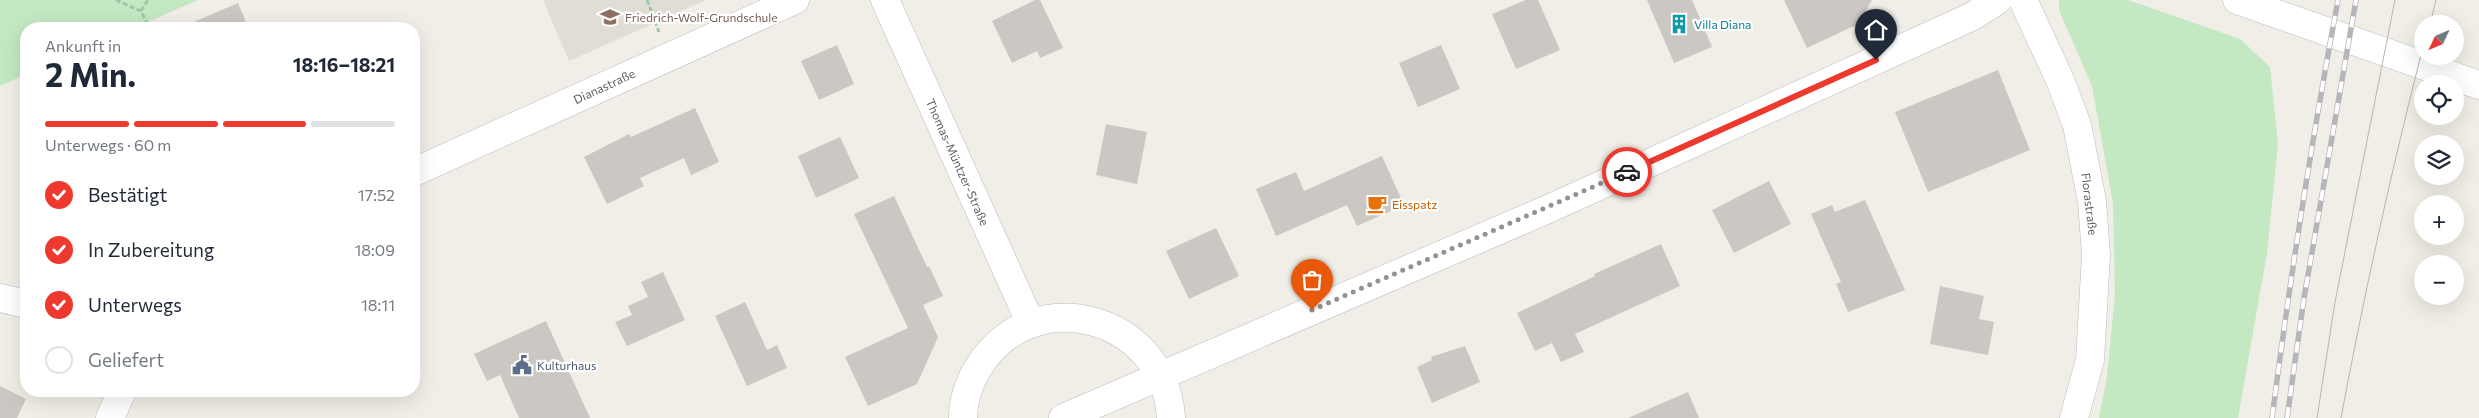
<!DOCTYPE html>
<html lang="de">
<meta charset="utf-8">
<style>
:root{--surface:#fff;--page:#f6f6f7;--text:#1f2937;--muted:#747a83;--line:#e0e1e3;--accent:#ee392e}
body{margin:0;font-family:Commissioner,sans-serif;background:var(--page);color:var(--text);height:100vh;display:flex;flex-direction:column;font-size:19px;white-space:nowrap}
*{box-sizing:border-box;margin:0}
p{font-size:16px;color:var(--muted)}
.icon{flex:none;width:28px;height:28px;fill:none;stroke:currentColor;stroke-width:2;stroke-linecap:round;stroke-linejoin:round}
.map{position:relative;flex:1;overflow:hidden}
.drawer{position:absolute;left:20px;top:22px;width:400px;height:375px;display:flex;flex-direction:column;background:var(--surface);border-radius:20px;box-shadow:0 5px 20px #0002}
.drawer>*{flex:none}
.needle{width:32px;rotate:226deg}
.tools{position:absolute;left:2414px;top:15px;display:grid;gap:10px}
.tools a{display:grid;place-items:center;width:50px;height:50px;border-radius:50%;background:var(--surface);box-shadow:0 5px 20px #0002;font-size:25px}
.pin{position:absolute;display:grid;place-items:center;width:42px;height:42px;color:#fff;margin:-51px -21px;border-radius:50% 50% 50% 0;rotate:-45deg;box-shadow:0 0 5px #0007}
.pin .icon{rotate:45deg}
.courier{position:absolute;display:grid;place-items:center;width:50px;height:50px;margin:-25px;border:4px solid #ee392e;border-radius:50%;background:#fff;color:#222;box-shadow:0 1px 6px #0007}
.overview em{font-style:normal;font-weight:700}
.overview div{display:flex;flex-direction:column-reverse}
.overview{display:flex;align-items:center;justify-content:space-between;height:85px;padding:0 25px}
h1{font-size:32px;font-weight:700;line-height:38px}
.bar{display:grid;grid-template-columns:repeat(4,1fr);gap:8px 5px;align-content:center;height:60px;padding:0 25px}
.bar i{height:6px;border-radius:4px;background:var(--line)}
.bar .current{background:var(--accent)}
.bar p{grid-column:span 4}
ol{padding:0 25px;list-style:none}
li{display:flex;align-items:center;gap:15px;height:55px}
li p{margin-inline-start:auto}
li .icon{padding:5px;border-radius:50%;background:var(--accent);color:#fff;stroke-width:4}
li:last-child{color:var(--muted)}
li i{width:28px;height:28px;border:2px solid var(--line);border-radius:50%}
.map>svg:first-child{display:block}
.education{fill:#e0ddd4}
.green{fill:#c3e8c2}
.building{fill:#cbc8c3}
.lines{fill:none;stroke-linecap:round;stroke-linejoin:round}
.minor-casing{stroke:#b8bcc0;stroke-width:29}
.tertiary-casing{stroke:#b8bcc0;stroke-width:29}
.secondary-casing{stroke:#b9bdc2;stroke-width:29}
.path{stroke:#9bc9a7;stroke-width:3;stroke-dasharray:5 2.5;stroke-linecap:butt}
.minor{stroke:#fff;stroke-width:28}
.tertiary{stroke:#fff;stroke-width:28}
.secondary{stroke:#fff;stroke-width:28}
.tram{stroke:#b5b6b7;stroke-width:1}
.rail-casing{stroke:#b5b6b7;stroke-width:5.5}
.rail{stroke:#fff;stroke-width:4;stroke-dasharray:11;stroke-linecap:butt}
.done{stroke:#909393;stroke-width:5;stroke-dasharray:0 9}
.route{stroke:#ee392e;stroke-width:6}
.labels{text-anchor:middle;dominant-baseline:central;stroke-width:4.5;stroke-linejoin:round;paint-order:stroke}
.education-label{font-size:12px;fill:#785e54;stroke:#fff;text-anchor:start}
.culture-label{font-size:12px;fill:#0d838f;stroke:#fff;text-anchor:start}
.street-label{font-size:12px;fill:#5d6267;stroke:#fff}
.food-label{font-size:12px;fill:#c56008;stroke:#fff;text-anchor:start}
.service-label{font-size:12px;fill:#4e5e75;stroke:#fff;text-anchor:start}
</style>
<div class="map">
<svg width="2479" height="418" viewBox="0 0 2479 418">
<rect width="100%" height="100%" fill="#f0eee6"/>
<path class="education" d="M543,0H706L569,61Z"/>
<g class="green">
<path d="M0,0H198L132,29H26V74L0,86Z"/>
<path d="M2059,0H2128L2240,39L2270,67L2278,144L2267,253L2238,418H2099L2107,376L2115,295L2113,203L2092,86L2059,10Z"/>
</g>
<g class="building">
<path d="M1035,0H1040L1063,48L1040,58L1037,51L1012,63L992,21Z"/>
<path d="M1526,0H1538L1560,50L1516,69L1492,14Z"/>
<path d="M1647,0H1692L1712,47L1674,63Z"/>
<path d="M1784,0H1872L1858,24L1807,48Z"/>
<path d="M238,3L249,29H177Z"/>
<path d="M837,45L854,84L819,100L801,61Z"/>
<path d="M1441,45L1460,89L1418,107L1399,63Z"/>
<path d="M1998,70L2030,150L1928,192L1895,112Z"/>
<path d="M695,108L719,162L691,175L684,158L640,178L644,186L607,204L584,157L629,134L631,137Z"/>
<path d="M1106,124L1147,132L1137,184L1096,175Z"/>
<path d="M840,137L859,178L816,198L798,156Z"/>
<path d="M1382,156L1404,205L1357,226L1347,205L1276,236L1256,189L1296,172L1304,191Z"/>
<path d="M1769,181L1791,224L1734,253L1712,210Z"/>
<path d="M894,196L927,267L929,266L943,296L923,305L938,337L917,384L868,406L845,357L908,328L854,214Z"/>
<path d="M1865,200L1905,290L1848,312L1836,284L1841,282L1811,214L1832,205L1835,212Z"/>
<path d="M1216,228L1239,276L1189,299L1166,251Z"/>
<path d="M1661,244L1680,286L1575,334L1584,352L1561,362L1552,343L1535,351L1517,313L1595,276L1594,274Z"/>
<path d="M663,272L685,320L627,346L615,322L632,315L628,306L648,297L641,282Z"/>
<path d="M1940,286L1984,296L1979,319L1994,322L1988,355L1930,344Z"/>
<path d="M745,302L767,350L777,345L787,368L747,386L715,316Z"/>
<path d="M546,321L590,418H519L500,375L487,381L474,354Z"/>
<path d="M1465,346L1480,382L1432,403L1417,367L1432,360L1431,357Z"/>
<path d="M0,386L26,399L17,418H0Z"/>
<path d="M1688,392L1699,418H1628Z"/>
</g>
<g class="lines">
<defs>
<g id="minor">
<path d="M885,0L1031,324"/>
<path d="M2023,0L2060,80L2077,125L2092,201L2096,255L2090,360L2074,418"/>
<path d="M414,172L795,0"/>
<path d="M0,298L26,304"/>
<path d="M110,418L122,391"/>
<path d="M963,418C963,400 969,383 978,368C1032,279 1165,316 1171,418"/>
</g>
<path id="tertiary" d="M1063,418L1546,210L1973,16L1998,0"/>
<path id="secondary" d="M2237,0L2479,85"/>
</defs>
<use href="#minor" class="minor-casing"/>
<use href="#tertiary" class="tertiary-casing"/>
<use href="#secondary" class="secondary-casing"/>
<g class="path">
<path d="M116,0L141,11L150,29"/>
<path d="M647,0L659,32"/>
<path d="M141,11L148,0"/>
</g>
<use href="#minor" class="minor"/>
<use href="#tertiary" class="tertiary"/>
<use href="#secondary" class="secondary"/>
<g class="tram">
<path d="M2430,24L2436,0"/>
<path d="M2317,418L2335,302L2395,0"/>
<path d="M2341,418C2364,295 2391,172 2422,51"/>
</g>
<defs>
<g id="rail">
<path d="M2272,418C2290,278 2312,139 2338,0"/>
<path d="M2287,418L2304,298L2356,0"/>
</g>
</defs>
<use href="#rail" class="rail-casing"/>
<use href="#rail" class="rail"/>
</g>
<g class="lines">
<path class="done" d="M1312,310L1627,172"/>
<path class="route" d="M1627,172L1876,60"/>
</g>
<defs>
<symbol id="school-bare" viewBox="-9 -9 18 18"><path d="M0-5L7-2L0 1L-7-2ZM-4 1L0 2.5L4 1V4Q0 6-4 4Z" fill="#8d6e63" stroke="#fff" stroke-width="2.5" paint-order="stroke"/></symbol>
<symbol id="building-bare" viewBox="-9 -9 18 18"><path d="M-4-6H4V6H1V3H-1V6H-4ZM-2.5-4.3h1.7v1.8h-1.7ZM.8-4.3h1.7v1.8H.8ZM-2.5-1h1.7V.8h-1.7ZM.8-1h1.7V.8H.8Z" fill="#0f9aa8" stroke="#fff" stroke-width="2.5" paint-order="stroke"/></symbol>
<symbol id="cafe-bare" viewBox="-9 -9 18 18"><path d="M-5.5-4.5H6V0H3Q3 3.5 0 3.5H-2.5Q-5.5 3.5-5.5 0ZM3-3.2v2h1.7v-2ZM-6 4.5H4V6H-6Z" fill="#e8710a" stroke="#fff" stroke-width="2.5" paint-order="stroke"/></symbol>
<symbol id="civic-bare" viewBox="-9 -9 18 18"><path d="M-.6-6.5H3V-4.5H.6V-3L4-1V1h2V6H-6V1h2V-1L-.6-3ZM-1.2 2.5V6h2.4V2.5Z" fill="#5c6f8a" stroke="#fff" stroke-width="2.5" paint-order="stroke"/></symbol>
</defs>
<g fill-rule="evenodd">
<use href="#school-bare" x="596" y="3" width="28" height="28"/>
<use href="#building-bare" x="1665" y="10" width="28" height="28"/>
<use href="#cafe-bare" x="1363" y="190" width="28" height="28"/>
<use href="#civic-bare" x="508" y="351" width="28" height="28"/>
</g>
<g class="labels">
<g class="education-label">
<text x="625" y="17">Friedrich-Wolf-Grundschule</text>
</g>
<g class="culture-label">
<text x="1694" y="24">Villa Diana</text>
</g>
<g class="street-label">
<text transform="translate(604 86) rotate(-25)">Dianastraße</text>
<text transform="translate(958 162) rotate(66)">Thomas-Müntzer-Straße</text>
<text transform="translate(2090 204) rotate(83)">Florastraße</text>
</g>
<g class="food-label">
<text x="1392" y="204">Eisspatz</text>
</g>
<g class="service-label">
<text x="537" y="365">Kulturhaus</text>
</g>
</g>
</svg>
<div class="tools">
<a><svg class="needle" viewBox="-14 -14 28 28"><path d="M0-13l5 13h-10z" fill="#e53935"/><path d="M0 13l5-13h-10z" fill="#747a83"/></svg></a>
<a><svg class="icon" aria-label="locate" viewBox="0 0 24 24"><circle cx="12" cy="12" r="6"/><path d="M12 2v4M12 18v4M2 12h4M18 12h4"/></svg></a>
<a><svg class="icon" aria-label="layers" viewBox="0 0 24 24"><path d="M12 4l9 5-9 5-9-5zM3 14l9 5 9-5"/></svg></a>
<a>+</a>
<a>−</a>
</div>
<div class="pin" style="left:1312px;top:310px;background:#ea580c"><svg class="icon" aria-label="bag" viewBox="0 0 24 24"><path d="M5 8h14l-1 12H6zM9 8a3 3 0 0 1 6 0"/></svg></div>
<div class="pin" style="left:1876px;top:60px;background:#1f2937"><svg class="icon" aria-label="home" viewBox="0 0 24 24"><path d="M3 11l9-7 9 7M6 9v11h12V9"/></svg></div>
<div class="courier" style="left:1627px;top:172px"><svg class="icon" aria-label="car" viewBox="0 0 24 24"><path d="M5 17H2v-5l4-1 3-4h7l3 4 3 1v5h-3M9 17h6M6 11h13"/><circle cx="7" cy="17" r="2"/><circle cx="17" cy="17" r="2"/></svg></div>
<section class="drawer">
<div class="overview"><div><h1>2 Min.</h1><p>Ankunft in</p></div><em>18:16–18:21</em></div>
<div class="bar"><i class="current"></i><i class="current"></i><i class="current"></i><i></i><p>Unterwegs · 60 m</p></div>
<ol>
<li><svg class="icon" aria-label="check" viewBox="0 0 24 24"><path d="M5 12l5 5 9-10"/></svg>Bestätigt<p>17:52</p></li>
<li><svg class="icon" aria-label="check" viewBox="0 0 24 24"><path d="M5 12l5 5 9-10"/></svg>In Zubereitung<p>18:09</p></li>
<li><svg class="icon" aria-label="check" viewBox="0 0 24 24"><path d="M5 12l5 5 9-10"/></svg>Unterwegs<p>18:11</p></li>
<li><i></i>Geliefert</li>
</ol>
</section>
</div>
